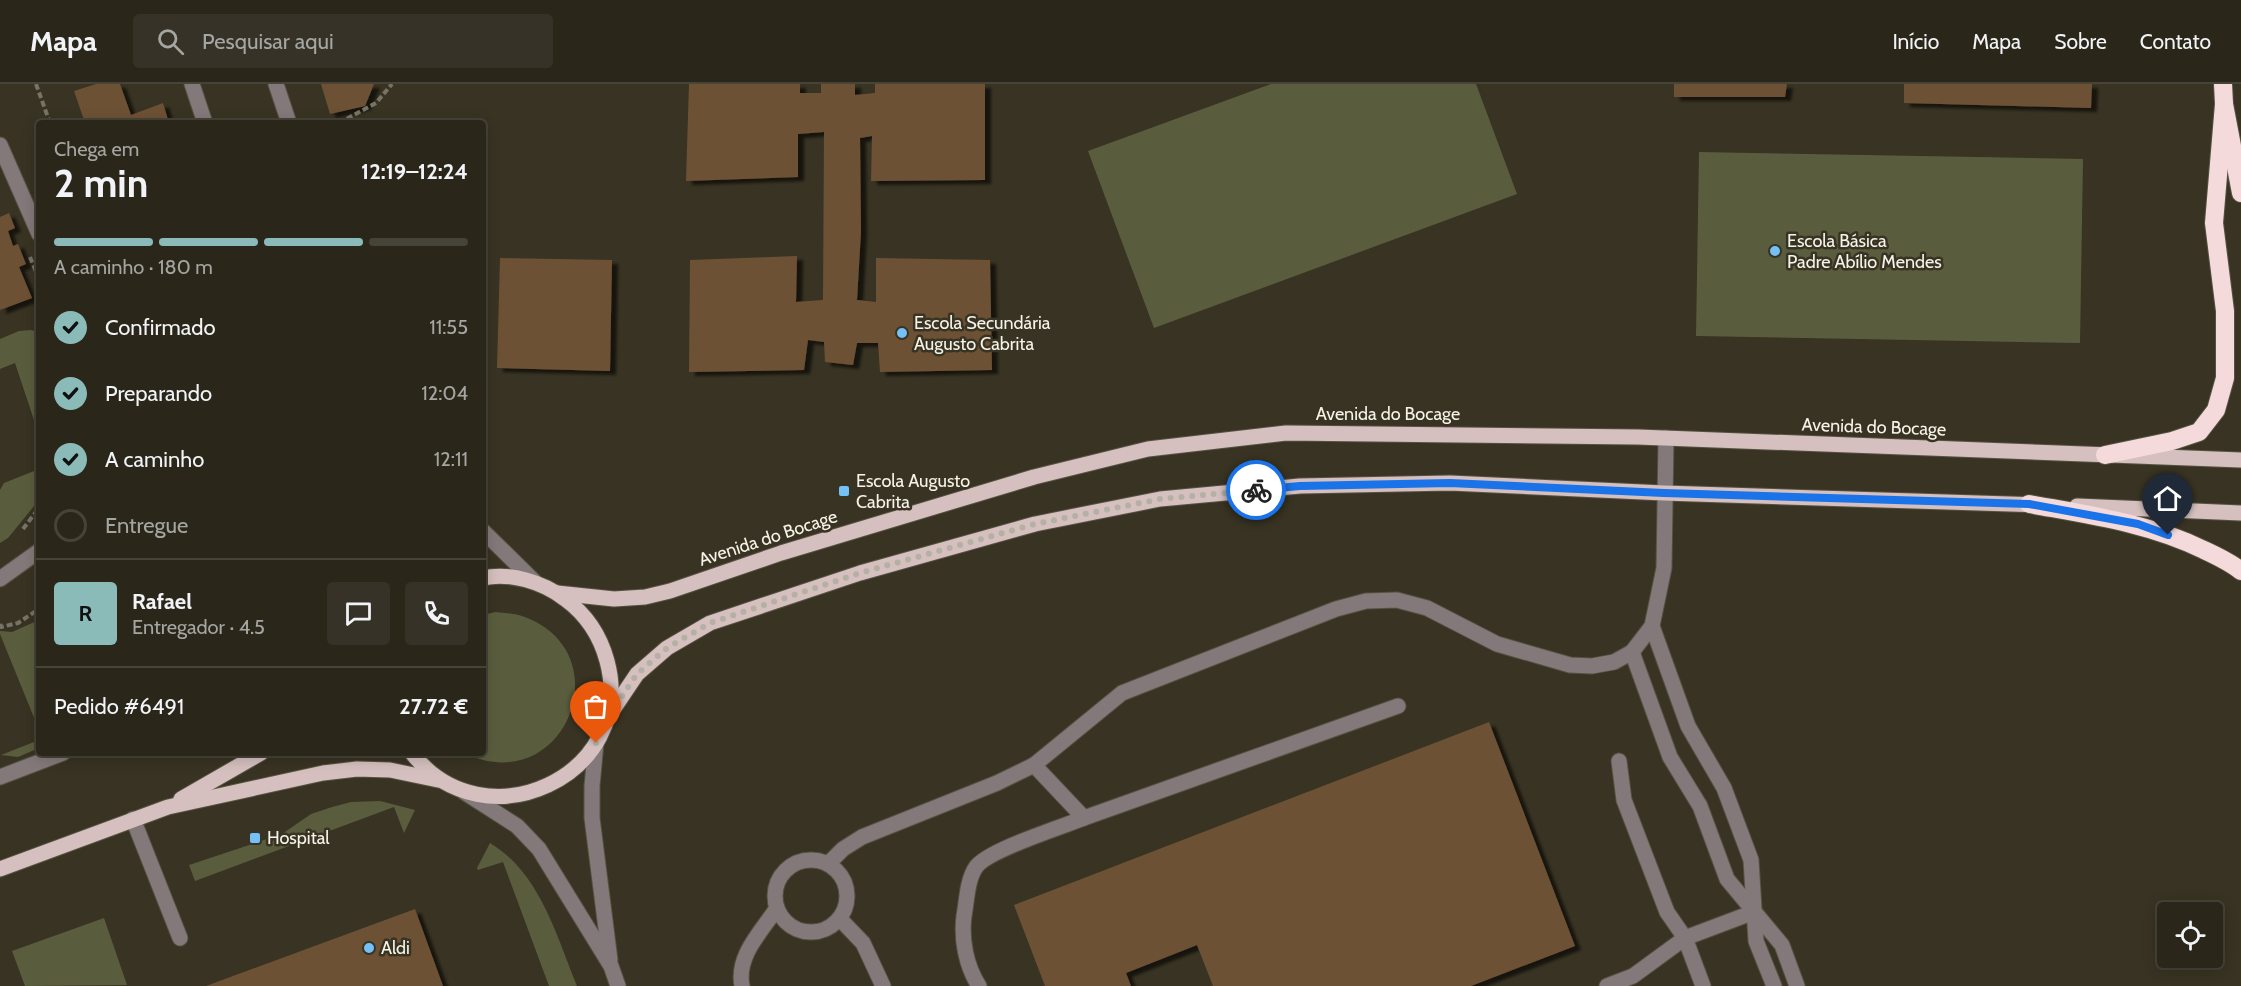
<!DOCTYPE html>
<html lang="pt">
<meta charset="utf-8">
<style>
:root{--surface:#2a261a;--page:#363227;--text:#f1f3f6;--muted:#a5a5a2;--line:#464339;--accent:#8bbbb9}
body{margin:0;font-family:Cabin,sans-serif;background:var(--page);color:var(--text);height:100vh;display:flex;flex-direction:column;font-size:22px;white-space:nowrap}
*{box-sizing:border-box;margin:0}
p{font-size:20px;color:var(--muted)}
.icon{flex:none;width:33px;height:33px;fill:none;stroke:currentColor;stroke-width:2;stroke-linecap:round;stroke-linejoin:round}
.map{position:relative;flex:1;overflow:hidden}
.panel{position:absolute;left:36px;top:36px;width:450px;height:636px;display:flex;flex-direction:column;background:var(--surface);border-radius:6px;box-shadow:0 3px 15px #0003,0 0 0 2px var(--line)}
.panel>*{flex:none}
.buttons{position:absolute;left:2157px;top:818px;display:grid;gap:12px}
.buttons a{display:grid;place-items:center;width:66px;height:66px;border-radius:6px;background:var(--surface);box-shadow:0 3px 15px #0003,0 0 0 2px var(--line);font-size:30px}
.pin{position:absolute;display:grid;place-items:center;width:51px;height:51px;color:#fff;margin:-62px -26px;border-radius:50% 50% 50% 0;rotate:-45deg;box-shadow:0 0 6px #0007}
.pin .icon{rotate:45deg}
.courier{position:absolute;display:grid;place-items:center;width:60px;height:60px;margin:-30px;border:4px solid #1a73e8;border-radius:50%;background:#fff;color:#222;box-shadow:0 2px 8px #0007}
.overview em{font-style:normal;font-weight:700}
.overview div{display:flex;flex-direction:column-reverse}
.overview{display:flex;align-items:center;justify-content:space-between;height:102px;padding:0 18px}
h1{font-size:39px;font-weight:700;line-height:45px}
.bar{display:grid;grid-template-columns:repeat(4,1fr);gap:9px 6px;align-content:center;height:72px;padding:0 18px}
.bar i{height:8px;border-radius:4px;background:var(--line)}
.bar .active{background:var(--accent)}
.bar p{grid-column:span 4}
.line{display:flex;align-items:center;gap:15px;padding:0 18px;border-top:2px solid var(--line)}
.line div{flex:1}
.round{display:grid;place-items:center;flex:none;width:63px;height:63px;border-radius:6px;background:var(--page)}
ol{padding:0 18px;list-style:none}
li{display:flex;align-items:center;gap:18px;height:66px}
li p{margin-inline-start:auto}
li .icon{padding:6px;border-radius:50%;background:var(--accent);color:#111;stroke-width:4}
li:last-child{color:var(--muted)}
li i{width:33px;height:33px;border:3px solid var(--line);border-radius:50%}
header{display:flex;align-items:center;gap:36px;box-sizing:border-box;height:84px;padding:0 30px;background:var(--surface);border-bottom:2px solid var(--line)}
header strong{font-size:28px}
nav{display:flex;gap:33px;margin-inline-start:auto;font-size:21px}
.search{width:420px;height:54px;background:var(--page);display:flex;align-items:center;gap:15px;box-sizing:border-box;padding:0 21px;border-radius:6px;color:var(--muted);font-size:22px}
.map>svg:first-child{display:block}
.green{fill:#5a5d3d}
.building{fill:#6d5136;filter:url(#shadow)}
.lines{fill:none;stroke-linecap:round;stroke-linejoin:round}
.minor-casing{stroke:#565242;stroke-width:17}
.major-casing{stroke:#565242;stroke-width:17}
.highway-casing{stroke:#565242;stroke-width:20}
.path{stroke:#787465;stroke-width:4;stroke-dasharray:6 3;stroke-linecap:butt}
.minor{stroke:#84797a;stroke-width:15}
.major{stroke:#d5bfbf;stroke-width:15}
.highway{stroke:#f5dadb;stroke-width:18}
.done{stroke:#b4b0a3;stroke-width:6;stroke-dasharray:0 10.8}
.route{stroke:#1a73e8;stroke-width:8}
.poi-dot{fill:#75c0f6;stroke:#383322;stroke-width:2}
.labels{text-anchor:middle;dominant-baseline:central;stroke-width:5;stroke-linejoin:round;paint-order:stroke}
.poi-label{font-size:18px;fill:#f6f3e8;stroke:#383322;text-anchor:start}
.street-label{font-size:18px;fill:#f6f3e8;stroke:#383322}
</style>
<header>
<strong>Mapa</strong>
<div class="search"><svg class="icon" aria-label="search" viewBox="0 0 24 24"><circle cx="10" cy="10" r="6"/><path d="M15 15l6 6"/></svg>Pesquisar aqui</div>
<nav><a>Início</a><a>Mapa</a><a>Sobre</a><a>Contato</a></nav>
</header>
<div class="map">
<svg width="2241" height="902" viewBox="0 0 2241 902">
<defs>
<filter id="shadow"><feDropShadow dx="6" dy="4" stdDeviation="1.5" flood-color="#0009"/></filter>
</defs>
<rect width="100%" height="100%" fill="#383322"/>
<g class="green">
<path d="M1271,0H1476L1517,110L1154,244L1088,67Z"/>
<path d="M1699,68L2083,75L2080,259L1696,252Z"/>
<path d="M31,246L39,248V351L15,279L0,285V255L19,247Z"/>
<path d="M39,385V416L8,454L0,459V406L4,399Z"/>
<path d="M495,528C504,529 514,529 522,532C624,567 565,717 464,669H483V531Z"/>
<path d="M39,536V646L0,550V547L12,548Z"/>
<path d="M39,656V664L18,673L1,671Z"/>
<path d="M380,717L415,726L404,749L394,723L195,797L189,781L282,750L311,730L332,723L351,718Z"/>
<path d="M490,759C540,789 556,851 577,902H549L503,778L478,786L477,784Z"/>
<path d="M104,834L127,901L25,902L12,867Z"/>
</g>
<g class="building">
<path d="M96,0H120L131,31L163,19L169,39H85L74,7Z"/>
<path d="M321,0H374L365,22L330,30Z"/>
<path d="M689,0H800V9H821V0H855V11L875,9V0H985V96L871,97L872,52L860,54L861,147L857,216L876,218V174L990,176L992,286L880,288L878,259H857L853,281L825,278L824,258L808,256L804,286L689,288L690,176L797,172L796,218L823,216L824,48L798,50V93L686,97Z"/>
<path d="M1674,0H1787L1785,13H1674Z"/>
<path d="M1904,0H2092L2091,24L1904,19Z"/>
<path d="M9,129L15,144L8,147L13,162L18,160L26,180L19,183L32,214L0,226V133Z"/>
<path d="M500,174L612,176L610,287L497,284Z"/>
<path d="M1489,638L1575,862L1471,902H1213L1197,861L1126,889L1131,902H1045L1014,821Z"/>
<path d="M415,825L443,902H206Z"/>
</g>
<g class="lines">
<defs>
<g id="minor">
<path d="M192,0L205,39"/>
<path d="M276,0L289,39"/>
<path d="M0,61L39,150"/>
<path d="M483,447L535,498"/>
<path d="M0,495L39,467"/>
<path d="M1652,542L1688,642L1724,704L1751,776L1756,857L1774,902"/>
<path d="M1632,568L1670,673L1700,722L1727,795L1782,861L1797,902"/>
<path d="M596,659L592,702V734L610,876"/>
<path d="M1619,677L1624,716L1667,828L1685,854L1703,902"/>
<path d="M1034,681L1084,734L1398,622"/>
<path d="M0,693L63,669"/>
<path d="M464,708L517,742L539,765L611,882L618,902"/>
<path d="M133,735L180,854"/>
<circle cx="811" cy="812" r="36"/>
<path d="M828,780L843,765L862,753L997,699L1034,681L1122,609L1336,525L1366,517L1397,516L1427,524L1497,560L1570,581L1592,582L1614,578L1632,568L1652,542L1664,484L1666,354"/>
<path d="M840,835L863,859L883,902"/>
<path d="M742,902C736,872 761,848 777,824"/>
<path d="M979,902C966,882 961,855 964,832C967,816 967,796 976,783C988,766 1062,743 1084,734"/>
<path d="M1607,902L1633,892L1685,854L1754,828"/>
</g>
<g id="major">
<path d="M2077,422L2241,429"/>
<path d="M557,509L614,515L645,513L670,507L781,469L1034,393L1148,365L1286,349L1638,353L2241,376"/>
<path d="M606,636L637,590L667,564L710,539L860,489L1035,440L1160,415L1300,402L1450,399L1664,409L2041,421"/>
<path d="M412,669C484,763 638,691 607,577C600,551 587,531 565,515C543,498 510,488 483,494"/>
<path d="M181,715L261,669"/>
<path d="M0,785L168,723L323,689L357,685L390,686L438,696"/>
</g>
<g id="highway">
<path d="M2223,0L2224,20L2241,109"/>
<path d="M2105,371L2172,357L2199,348L2216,326L2225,294V227L2214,139L2224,20"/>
<path d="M2029,420C2089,431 2149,439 2204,466C2217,472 2230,478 2241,487"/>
</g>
</defs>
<use href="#minor" class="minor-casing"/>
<use href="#major" class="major-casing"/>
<use href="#highway" class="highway-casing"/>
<g class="path">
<path d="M36,0L50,39"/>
<path d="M339,39L376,19L392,0"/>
<path d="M30,173L39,195"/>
<path d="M23,445L39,424"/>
<path d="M0,540L1,543L18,539L39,525"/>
</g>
<use href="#minor" class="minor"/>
<use href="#major" class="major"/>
<use href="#highway" class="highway"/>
</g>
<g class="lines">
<path class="done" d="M596,659L606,636L637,590L667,564L710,539L860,489L1035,440L1160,415L1256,406"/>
<path class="route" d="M1256,406L1300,402L1450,399L1664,409L2029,420L2138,440L2168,451"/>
</g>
<g class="poi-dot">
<circle cx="1775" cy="167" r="6"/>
<circle cx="902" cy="249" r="6"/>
<rect x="838" y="401" width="12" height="12" rx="3"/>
<rect x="249" y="748" width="12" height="12" rx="3"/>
<circle cx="369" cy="864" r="6"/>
</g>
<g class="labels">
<g class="poi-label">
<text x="1787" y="157">Escola Básica<tspan x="1787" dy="21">Padre Abílio Mendes</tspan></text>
<text x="914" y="239">Escola Secundária<tspan x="914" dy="21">Augusto Cabrita</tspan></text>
<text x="856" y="397">Escola Augusto<tspan x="856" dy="21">Cabrita</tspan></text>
<text x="267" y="754">Hospital</text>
<text x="381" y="864">Aldi</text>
</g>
<g class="street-label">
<text x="1388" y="330">Avenida do Bocage</text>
<text transform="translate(1874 343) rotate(2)">Avenida do Bocage</text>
<text transform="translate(768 454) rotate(-18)">Avenida do Bocage</text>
</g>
</g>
</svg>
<div class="buttons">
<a><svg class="icon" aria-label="locate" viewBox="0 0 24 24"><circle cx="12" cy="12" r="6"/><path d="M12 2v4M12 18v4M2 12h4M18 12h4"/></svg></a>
</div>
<div class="pin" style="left:596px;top:659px;background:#ea580c"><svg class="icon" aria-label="bag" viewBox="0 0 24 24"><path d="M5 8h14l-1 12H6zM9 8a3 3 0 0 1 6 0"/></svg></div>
<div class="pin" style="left:2168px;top:451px;background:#1f2937"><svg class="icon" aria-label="home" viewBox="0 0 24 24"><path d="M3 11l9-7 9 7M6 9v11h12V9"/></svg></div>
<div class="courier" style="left:1256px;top:406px"><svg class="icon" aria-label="bike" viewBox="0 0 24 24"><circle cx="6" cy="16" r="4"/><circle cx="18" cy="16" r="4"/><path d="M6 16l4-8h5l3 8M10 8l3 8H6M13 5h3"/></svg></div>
<section class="panel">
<div class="overview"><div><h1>2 min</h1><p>Chega em</p></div><em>12:19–12:24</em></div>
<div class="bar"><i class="active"></i><i class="active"></i><i class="active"></i><i></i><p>A caminho · 180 m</p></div>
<ol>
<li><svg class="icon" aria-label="check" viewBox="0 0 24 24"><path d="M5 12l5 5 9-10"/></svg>Confirmado<p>11:55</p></li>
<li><svg class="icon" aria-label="check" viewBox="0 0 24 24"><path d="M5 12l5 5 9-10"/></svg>Preparando<p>12:04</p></li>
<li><svg class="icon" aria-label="check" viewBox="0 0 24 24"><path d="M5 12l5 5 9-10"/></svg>A caminho<p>12:11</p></li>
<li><i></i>Entregue</li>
</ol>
<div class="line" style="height:108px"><b class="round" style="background:var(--accent);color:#111">R</b><div><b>Rafael</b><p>Entregador · 4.5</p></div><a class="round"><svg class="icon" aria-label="chat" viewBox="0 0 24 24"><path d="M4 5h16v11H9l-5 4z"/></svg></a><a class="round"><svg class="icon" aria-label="phone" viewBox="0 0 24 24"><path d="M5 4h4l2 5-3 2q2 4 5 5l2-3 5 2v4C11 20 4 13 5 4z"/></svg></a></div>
<div class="line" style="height:78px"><div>Pedido #6491</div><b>27.72 €</b></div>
</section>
</div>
